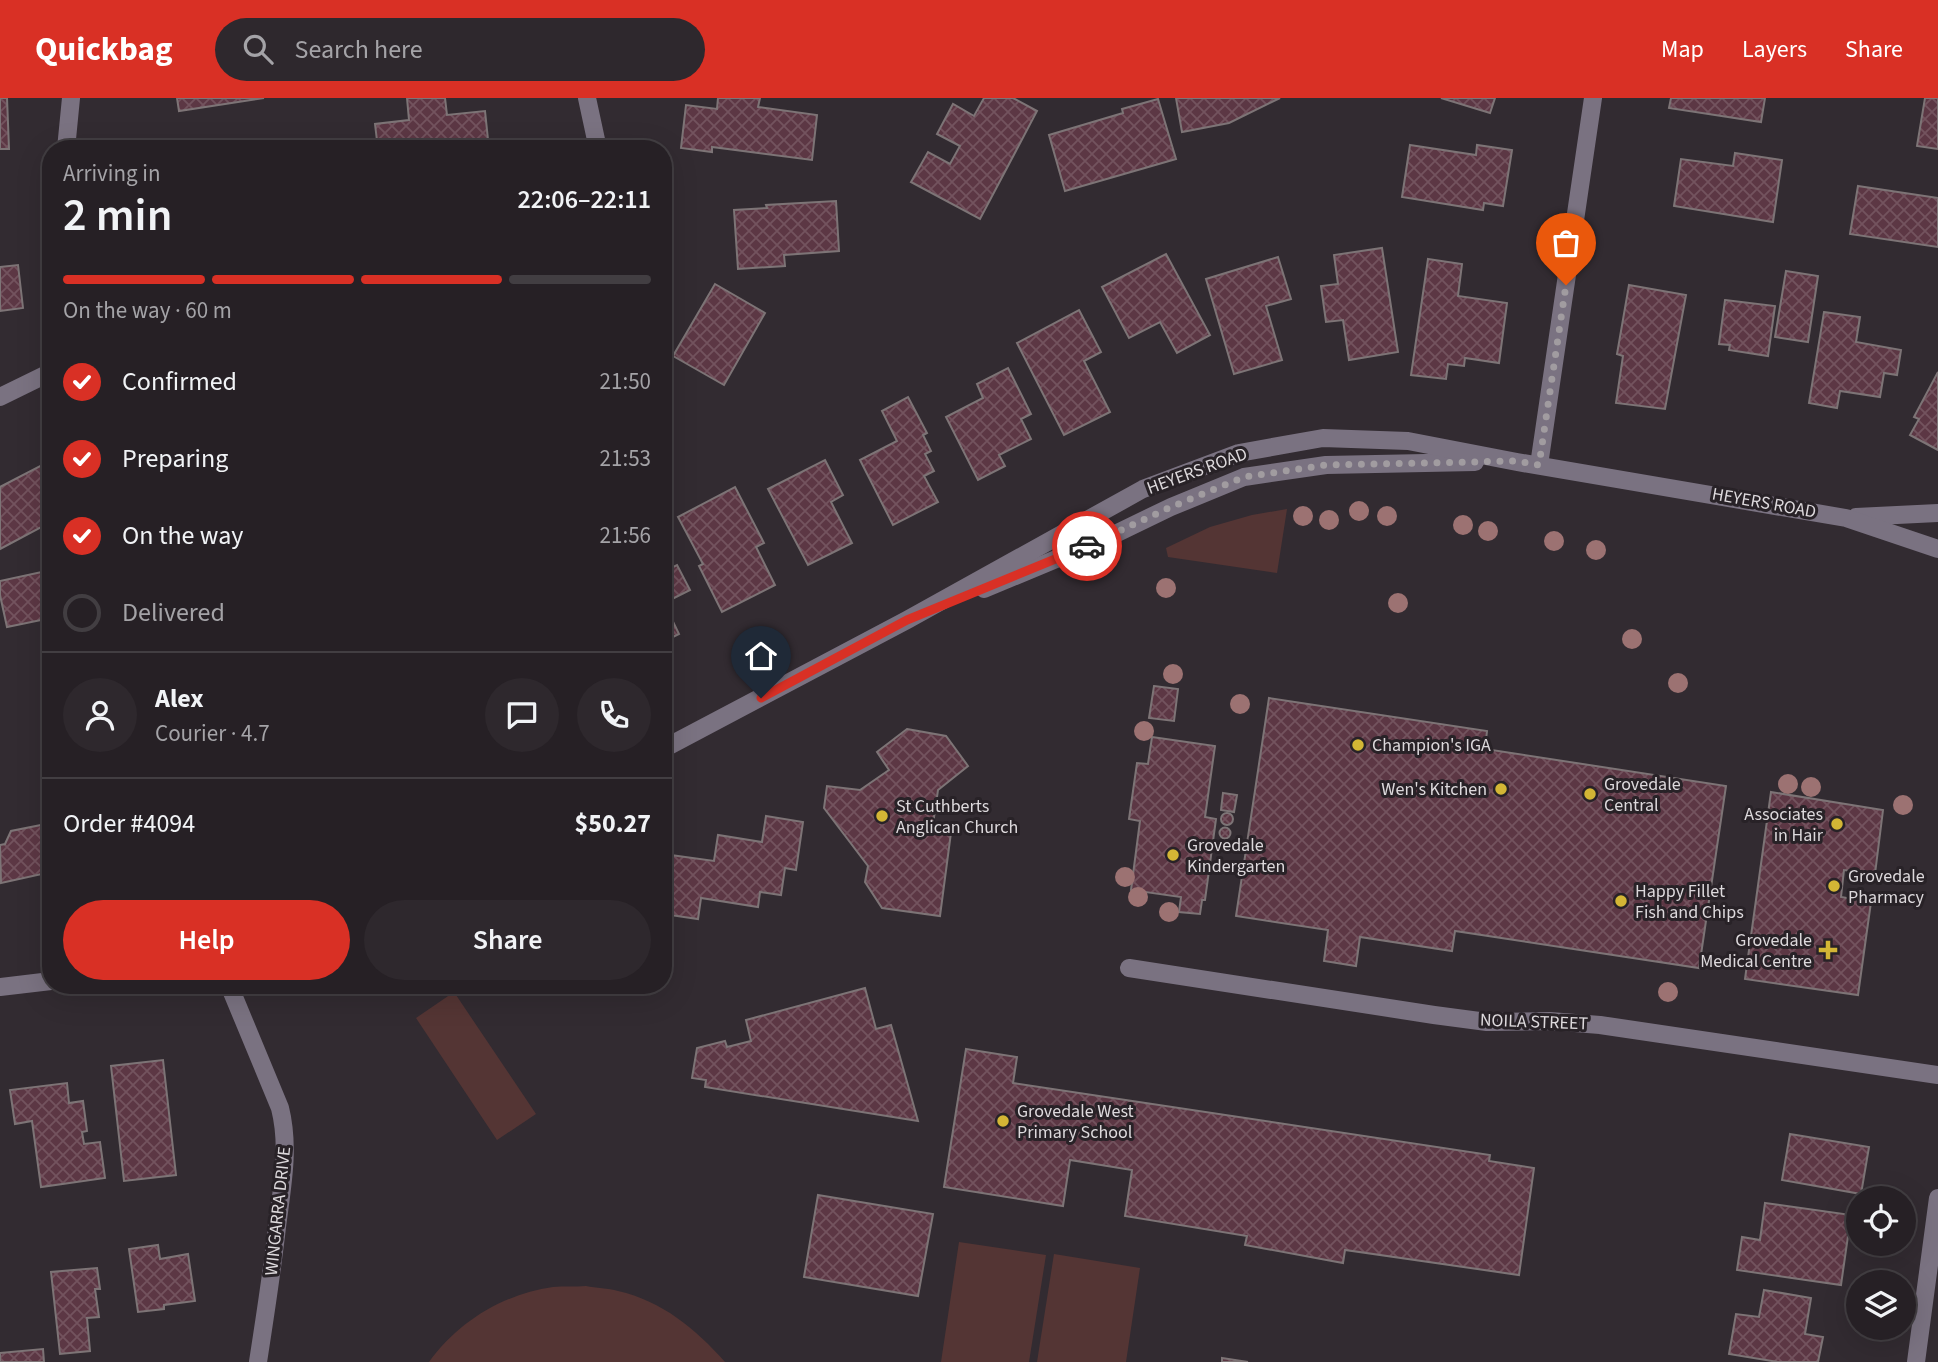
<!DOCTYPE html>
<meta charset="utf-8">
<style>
:root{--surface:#262025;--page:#2e282d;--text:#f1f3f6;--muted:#a4a3a7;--line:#423e42;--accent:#d93025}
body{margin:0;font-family:"Source Sans 3",sans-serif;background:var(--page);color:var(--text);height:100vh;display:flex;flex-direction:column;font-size:26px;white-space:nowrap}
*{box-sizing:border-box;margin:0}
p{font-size:23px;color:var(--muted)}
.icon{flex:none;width:38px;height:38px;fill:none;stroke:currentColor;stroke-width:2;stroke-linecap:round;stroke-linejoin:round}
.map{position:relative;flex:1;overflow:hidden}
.sheet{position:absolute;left:42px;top:42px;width:630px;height:854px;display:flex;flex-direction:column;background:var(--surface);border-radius:28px;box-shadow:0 7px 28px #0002,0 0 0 2px var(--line)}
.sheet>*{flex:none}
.tools{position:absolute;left:1846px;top:1088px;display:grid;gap:14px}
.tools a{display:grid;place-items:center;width:70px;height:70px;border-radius:50%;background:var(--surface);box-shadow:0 7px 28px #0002,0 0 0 2px var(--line);font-size:35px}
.pin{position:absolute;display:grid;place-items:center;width:60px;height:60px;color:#fff;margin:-72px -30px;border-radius:50% 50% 50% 0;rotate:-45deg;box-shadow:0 0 7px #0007}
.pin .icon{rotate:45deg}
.courier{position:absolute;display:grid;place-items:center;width:70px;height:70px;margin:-35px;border:5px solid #d93025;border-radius:50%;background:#fff;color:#222;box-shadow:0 2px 9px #0007}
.overview em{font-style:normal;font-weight:600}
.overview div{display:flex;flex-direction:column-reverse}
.overview{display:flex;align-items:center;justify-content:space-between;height:119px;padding:0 21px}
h1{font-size:46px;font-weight:600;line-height:52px}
.bar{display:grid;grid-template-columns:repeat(4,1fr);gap:10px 7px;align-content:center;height:84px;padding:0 21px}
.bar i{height:9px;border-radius:5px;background:var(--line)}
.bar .current{background:var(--accent)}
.bar p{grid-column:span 4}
.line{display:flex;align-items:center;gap:18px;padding:0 21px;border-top:2px solid var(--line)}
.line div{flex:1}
.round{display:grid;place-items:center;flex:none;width:74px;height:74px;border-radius:37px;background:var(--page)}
ol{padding:0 21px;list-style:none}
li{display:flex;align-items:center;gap:21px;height:77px}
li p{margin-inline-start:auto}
li .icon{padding:7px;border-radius:50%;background:var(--accent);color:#fff;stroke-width:4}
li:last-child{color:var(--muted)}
li i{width:38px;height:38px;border:4px solid var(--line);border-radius:50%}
.cta{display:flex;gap:14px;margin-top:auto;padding:14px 21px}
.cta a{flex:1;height:80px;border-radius:42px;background:var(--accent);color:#fff;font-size:28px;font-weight:600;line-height:80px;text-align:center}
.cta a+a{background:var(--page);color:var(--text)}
header{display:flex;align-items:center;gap:42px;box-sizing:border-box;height:98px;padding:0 35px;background:var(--accent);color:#fff}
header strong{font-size:33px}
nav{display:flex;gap:38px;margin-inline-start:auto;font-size:24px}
.search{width:490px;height:63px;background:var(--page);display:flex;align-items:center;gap:18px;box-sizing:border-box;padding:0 24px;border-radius:38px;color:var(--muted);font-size:26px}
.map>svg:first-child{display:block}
.grass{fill:#543534}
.building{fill:url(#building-cross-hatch);stroke:#7d7476;stroke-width:2}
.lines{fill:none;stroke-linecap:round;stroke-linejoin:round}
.minor{stroke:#7a7281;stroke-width:18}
.tree{fill:#9c7272}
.done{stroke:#a19ca0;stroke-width:7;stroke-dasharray:0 12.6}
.route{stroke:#d93025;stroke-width:9}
.poi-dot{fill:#d3b635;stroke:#282227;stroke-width:2.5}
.labels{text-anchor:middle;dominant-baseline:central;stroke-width:6;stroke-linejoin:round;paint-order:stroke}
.street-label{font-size:18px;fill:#ddd9dc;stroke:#282227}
.poi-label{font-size:18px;fill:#ddd9dc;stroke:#282227;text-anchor:start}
</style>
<header>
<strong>Quickbag</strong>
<div class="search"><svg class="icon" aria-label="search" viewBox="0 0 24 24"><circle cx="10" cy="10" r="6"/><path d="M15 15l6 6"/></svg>Search here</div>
<nav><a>Map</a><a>Layers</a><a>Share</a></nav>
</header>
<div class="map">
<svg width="1938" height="1264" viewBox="0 0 1938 1264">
<defs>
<pattern id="building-cross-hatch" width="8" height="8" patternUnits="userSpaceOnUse" patternTransform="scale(1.75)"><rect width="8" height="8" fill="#5c3744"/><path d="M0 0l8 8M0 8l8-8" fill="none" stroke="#73535e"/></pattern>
</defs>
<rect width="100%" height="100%" fill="#322b31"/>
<g class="grass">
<path d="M1287,411L1277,475L1168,459L1166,450L1210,429L1252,417Z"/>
<path d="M454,894L536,1016L497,1042L416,920Z"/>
<path d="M959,1144L1046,1157L1029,1264H941Z"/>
<path d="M1054,1156L1140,1170L1126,1264H1037Z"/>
<path d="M586,1188C596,1190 608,1190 618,1193C662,1203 696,1231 725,1264H429C458,1224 503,1196 553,1189C564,1188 575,1189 586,1188Z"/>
</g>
<g class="building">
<path d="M0,0H7L9,51H0Z"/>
<path d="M177,0H264L179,13Z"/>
<path d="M407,0H445L447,17L485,13L489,51H378L375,26L409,22Z"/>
<path d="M718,0H760L758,9L817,17L812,62L712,49V54L681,50L686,7L717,11Z"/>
<path d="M984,0H1013L1037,13L980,121L911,84L928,54L950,66L960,48L937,36L953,6L974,18Z"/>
<path d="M1176,0H1280L1229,25L1182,34Z"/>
<path d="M1441,0H1495L1490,15Z"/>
<path d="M1671,0H1765L1761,24L1669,10Z"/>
<path d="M1925,0H1938V51L1917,48Z"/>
<path d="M1158,1L1176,61L1065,93L1049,37L1123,15L1122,11Z"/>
<path d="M1410,47L1476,57L1477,47L1512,52L1503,108L1484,105L1483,112L1402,99Z"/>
<path d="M1735,55L1782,62L1773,124L1674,108L1681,61L1733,68Z"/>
<path d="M1858,88L1938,100V149L1850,136Z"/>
<path d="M836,103L839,153L784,157L785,168L738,171L734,112L767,110L766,107Z"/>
<path d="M1382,150L1398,254L1349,262L1343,222L1326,224L1321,188L1338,186L1334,157Z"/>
<path d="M1166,156L1210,237L1177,255L1160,224L1129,240L1102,189Z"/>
<path d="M1278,159L1291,201L1266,208L1282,262L1234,276L1206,181Z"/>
<path d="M1428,161L1462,166L1458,198L1507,205L1499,265L1465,260L1464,268L1448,266L1446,281L1411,277Z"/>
<path d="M18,167L23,210L0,213V169Z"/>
<path d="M1786,173L1818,178L1808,244L1775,239Z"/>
<path d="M715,186L765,215L724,287L673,258Z"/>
<path d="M1629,187L1686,197L1665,311L1616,305L1623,258L1617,256Z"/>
<path d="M1725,202L1775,208L1768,258L1729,252L1730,247L1719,246Z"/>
<path d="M1079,212L1101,254L1084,263L1110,314L1064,337L1017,245Z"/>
<path d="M1824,214L1860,219L1856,244L1901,252L1897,277L1884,275L1880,299L1840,293L1837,310L1809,305Z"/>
<path d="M1008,270L1031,316L1021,321L1031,341L999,357L1005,368L978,382L946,319L983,300L977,286Z"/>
<path d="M1938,274V352L1910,337L1919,321L1914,319Z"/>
<path d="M908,299L927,335L923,337L931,353L925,356L934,373L924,378L938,404L893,427L860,362L897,343L882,313Z"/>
<path d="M825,362L843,397L831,404L852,445L808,467L768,391Z"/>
<path d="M44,366L51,379V424L0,451V389Z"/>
<path d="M735,389L764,445L756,449L775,487L722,514L699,468L703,466L678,419Z"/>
<path d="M677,467L690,492L664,505L679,536L663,544V474Z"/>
<path d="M51,472V520L7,529L0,497V483Z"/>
<path d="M1154,588L1178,591L1174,623L1149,620Z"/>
<path d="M1269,600L1487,633L1485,651L1726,688L1699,870L1455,833L1452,853L1360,839L1356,868L1324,863L1328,832L1236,818Z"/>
<path d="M907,631L946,638L968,668L938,692L933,726L952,727L940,818L882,810L865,784L868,768L824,710L827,688L860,692L889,672L877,654Z"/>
<path d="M1152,639L1215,648L1205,719L1216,721L1205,802H1202L1200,816L1179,814L1181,799L1131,792L1140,723L1129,721L1137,665L1148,666Z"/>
<path d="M1771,694L1883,712L1875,776L1844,772L1841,799L1871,804L1858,897L1745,881Z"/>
<path d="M1223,695L1237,697L1234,714L1221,712Z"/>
<circle cx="1227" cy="721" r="6"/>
<path d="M766,718L803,724L796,772L785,770L781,797L760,794L758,809L701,800L698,821L663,816V756L714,763L718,737L762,744Z"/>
<path d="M51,725V774L1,785L0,747L5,746L11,733Z"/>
<circle cx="1225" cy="735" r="5.5"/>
<path d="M865,890L876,931L891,927L918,1023L705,989L706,982L692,980L697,950L725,943L727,949L751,943L746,922Z"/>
<path d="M966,951L1017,959L1013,985L1490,1057L1489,1063L1534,1070L1519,1177L1345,1152L1343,1165L1245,1147L1247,1138L1125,1118L1132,1072L1070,1062L1063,1108L944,1089Z"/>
<path d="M163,962L176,1077L124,1083L111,968Z"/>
<path d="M67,985L69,1005L83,1003L87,1033L82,1034L84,1046L100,1044L105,1080L41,1089L32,1023L15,1026L10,992Z"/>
<path d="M1790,1036L1869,1049L1861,1096L1782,1082Z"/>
<path d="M818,1097L933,1116L918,1198L804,1179Z"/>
<path d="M1765,1105L1851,1117L1841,1187L1737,1172L1742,1139L1760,1142Z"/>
<path d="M158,1147L160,1161L188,1156L195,1203L164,1207V1211L138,1214L129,1151Z"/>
<path d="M97,1170L100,1191H95L99,1219L87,1220L90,1253L60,1256L51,1174Z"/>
<path d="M1764,1192L1811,1200L1805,1236L1823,1239L1818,1264H1778L1729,1256L1736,1216L1759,1219Z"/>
<path d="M43,1251L44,1264H0V1255Z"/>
<path d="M1222,1260L1248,1264H1222Z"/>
</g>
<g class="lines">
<g class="minor">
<path d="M587,0L598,51"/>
<path d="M66,51L71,0"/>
<path d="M0,299L51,274"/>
<path d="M1539,367L1593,0"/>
<path d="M1856,419L1938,415"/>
<path d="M984,491L1109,439L1171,409L1244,379L1326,367L1475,364"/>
<path d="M663,651L907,522L1143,391L1239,355L1323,340L1408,343L1517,364L1846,420L1938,451"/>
<path d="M1129,870L1434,917L1487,924L1550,923L1600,927L1938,977"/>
<path d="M229,887L280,1010C290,1050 282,1089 277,1129C272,1174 265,1219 258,1264"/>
<path d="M0,889L51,883"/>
<path d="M1916,1264L1938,1100"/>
</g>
</g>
<g class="tree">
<circle cx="1359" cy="413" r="10"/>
<circle cx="1303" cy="418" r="10"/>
<circle cx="1387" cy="418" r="10"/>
<circle cx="1329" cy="422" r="10"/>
<circle cx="1463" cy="427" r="10"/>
<circle cx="1488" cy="433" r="10"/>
<circle cx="1554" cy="443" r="10"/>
<circle cx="1596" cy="452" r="10"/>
<circle cx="1166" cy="490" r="10"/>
<circle cx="1398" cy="505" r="10"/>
<circle cx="1632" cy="541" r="10"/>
<circle cx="1173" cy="576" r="10"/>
<circle cx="1678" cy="585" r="10"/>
<circle cx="1240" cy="606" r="10"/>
<circle cx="1144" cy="633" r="10"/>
<circle cx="1788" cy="686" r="10"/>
<circle cx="1811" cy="689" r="10"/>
<circle cx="1903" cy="707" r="10"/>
<circle cx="1125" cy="779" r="10"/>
<circle cx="1138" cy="799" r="10"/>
<circle cx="1169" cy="814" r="10"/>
<circle cx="1668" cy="894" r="10"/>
</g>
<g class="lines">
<path class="done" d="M1087,448L1171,409L1244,379L1326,367L1517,363L1539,367L1566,187"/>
<path class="route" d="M761,600L907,522L1087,448"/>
</g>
<g class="poi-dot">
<circle cx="1358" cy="647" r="7"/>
<circle cx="1501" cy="691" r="7"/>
<circle cx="1590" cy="696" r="7"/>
<circle cx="882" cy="718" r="7"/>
<circle cx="1837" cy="726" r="7"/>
<circle cx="1173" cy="757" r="7"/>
<circle cx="1834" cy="788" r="7"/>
<circle cx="1621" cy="803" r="7"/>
<path d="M1824.5 841.5h7v7h7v7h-7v7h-7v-7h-7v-7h7z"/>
<circle cx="1003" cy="1023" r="7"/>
</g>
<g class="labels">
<g class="street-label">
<text transform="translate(1197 373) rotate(-20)">HEYERS ROAD</text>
<text transform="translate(1764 405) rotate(10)">HEYERS ROAD</text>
<text transform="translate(1534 924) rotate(2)">NOILA STREET</text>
<text transform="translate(278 1113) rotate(-84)">WINGARRA DRIVE</text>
</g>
<g class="poi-label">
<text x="1372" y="647">Champion's IGA</text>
<text x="1604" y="686">Grovedale<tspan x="1604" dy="21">Central</tspan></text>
<text x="1487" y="691" text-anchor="end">Wen's Kitchen</text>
<text x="896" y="708">St Cuthberts<tspan x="896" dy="21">Anglican Church</tspan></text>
<text x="1823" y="716" text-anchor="end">Associates<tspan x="1823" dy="21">in Hair</tspan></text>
<text x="1187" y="747">Grovedale<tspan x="1187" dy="21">Kindergarten</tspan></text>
<text x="1848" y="778">Grovedale<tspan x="1848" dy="21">Pharmacy</tspan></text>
<text x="1635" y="793">Happy Fillet<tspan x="1635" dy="21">Fish and Chips</tspan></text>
<text x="1812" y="842" text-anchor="end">Grovedale<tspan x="1812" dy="21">Medical Centre</tspan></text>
<text x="1017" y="1013">Grovedale West<tspan x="1017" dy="21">Primary School</tspan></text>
</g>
</g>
</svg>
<div class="tools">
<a><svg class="icon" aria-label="locate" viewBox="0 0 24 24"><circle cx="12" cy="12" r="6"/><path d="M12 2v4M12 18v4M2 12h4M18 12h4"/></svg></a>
<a><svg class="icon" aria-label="layers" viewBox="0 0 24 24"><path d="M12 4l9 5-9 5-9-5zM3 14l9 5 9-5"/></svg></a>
</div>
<div class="pin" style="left:1566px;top:187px;background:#ea580c"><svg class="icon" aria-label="bag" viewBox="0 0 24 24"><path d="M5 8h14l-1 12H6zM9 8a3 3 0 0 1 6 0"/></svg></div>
<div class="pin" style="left:761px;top:600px;background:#1f2937"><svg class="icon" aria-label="home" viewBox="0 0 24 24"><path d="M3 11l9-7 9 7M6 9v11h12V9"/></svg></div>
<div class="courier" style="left:1087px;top:448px"><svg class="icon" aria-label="car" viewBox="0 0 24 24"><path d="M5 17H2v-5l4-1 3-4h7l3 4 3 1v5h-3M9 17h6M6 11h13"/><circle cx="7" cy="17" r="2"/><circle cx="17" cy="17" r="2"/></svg></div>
<section class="sheet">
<div class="overview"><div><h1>2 min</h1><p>Arriving in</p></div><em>22:06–22:11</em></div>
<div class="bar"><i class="current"></i><i class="current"></i><i class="current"></i><i></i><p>On the way · 60 m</p></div>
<ol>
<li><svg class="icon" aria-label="check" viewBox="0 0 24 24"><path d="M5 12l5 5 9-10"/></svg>Confirmed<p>21:50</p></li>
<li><svg class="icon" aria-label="check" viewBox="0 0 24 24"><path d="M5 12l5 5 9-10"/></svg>Preparing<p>21:53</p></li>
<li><svg class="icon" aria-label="check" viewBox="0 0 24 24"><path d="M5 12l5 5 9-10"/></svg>On the way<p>21:56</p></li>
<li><i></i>Delivered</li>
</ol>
<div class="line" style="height:126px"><a class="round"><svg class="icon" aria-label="person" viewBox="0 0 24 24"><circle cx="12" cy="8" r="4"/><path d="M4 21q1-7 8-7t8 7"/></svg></a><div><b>Alex</b><p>Courier · 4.7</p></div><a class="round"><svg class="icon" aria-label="chat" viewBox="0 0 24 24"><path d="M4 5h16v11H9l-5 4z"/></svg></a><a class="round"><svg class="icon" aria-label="phone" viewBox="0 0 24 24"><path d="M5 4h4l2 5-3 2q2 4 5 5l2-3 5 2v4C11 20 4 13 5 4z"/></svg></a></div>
<div class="line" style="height:91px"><div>Order #4094</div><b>$50.27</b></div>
<div class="cta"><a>Help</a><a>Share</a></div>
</section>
</div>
